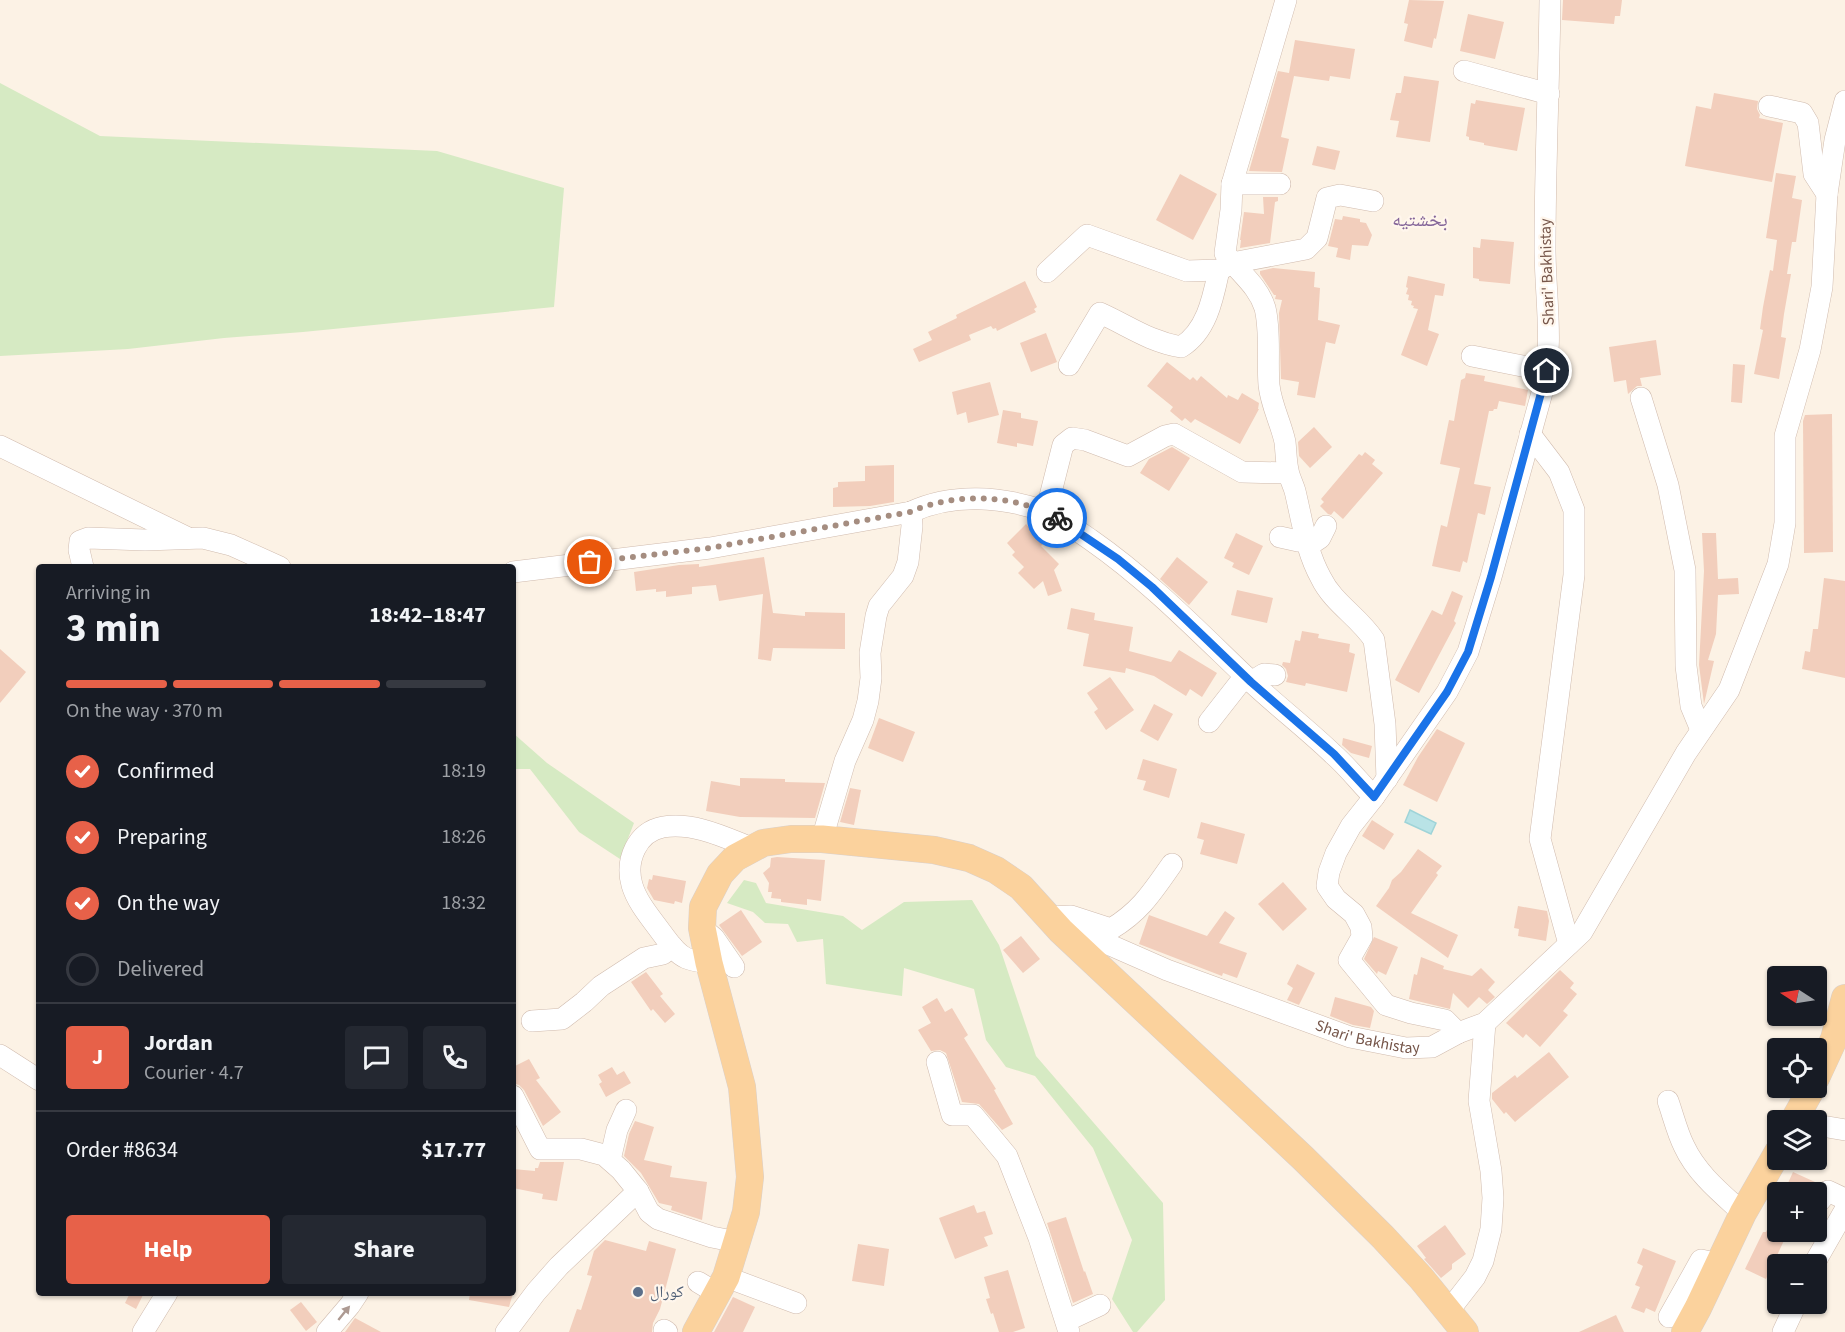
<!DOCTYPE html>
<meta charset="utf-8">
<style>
:root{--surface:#171b24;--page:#242831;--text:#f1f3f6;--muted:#9ea1a6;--line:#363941;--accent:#e76149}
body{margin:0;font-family:"Source Sans 3","Noto Naskh Arabic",sans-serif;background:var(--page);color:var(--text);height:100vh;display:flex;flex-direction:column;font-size:22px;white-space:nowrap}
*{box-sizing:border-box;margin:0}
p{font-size:20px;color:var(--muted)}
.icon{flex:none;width:33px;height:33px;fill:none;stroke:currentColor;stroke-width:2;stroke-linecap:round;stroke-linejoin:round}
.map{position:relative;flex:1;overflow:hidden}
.side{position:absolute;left:36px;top:564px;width:480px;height:732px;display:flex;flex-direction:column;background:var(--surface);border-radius:6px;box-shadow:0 2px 4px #0004}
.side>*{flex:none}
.needle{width:39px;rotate:282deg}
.fabs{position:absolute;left:1767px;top:966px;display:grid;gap:12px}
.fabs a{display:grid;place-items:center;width:60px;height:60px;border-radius:6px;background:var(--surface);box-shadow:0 2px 4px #0004;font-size:30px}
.pin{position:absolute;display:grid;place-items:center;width:51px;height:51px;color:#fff;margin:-26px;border:3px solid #fff;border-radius:50%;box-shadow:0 2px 6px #0007}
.courier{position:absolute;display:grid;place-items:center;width:60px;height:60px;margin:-30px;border:4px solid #1a73e8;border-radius:50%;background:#fff;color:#222;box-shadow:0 2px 8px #0007}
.headline em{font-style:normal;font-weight:700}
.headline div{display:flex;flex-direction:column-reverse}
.headline{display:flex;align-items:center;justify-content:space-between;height:102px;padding:0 30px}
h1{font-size:39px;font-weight:700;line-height:45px}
.bar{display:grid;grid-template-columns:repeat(4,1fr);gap:9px 6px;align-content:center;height:72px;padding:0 30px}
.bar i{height:8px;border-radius:4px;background:var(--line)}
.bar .current{background:var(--accent)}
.bar p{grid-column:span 4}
.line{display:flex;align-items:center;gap:15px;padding:0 30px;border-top:2px solid var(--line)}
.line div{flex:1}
.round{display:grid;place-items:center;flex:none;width:63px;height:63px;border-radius:6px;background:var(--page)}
ol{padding:0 30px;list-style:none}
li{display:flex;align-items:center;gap:18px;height:66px}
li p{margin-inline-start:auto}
li .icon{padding:6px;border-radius:50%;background:var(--accent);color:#fff;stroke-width:4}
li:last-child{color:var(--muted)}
li i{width:33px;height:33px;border:3px solid var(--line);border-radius:50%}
.primary-button{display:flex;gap:12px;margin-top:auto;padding:12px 30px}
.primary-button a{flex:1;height:69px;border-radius:6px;background:var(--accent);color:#fff;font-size:24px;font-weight:700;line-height:69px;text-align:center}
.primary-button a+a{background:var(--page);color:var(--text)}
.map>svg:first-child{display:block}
.green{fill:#d6eac3}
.water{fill:#b9e3e6;stroke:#9fd4d8;stroke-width:1.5}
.building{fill:#f2cebc}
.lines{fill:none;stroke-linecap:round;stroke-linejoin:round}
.minor-casing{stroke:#d0bbae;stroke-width:22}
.major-casing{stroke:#d9d0cc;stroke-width:28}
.minor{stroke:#fff;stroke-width:21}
.major{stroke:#fbd29d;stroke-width:27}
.oneway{fill:#ad9a92}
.done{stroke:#a58d80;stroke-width:6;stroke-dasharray:0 10.8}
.route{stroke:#1a73e8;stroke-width:8}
.service-dot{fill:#5c6f8a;stroke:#fff6ec;stroke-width:2}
.labels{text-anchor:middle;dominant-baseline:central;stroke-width:4.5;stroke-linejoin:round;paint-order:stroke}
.street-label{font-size:16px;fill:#76564a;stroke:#fff6ec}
.service-label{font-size:16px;fill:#4e5e75;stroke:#fff6ec;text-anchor:start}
.quarter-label{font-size:20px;fill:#846599;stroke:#fff6ec}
</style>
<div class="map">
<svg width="1845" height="1332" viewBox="0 0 1845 1332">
<rect width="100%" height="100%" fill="#fcf2e5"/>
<g class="green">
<path d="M0,83L100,136L437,151L564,188L554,307L303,332L224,338L128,349L0,356Z"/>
<path d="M513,733L547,763L634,823L620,859L579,832L530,769H513Z"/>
<path d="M744,880L756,883L766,903L843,916L862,930L904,902L972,900L999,945L1036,1056L1163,1203L1165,1300L1137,1332H1133L1112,1299L1132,1240L1093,1148L1035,1076L1006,1067L986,1040L974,989L904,968L902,996L826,984L823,939L797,942L788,924L765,923L753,912L727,903Z"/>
</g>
<path class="water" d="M1410,810L1436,823L1431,834L1405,822Z"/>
<g class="building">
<path d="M1409,0L1444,1L1436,39L1434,38L1432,48L1404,41L1408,24L1404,23Z"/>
<path d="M1563,0H1622L1620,16H1615L1614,24L1562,20Z"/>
<path d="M1468,14L1504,22L1495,59L1460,51Z"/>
<path d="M1295,40L1355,49L1350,79L1330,76L1329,81L1294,76L1281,137L1289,139L1282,172L1249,171L1278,71L1289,73Z"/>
<path d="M1404,76L1439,81L1430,142L1396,137L1399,121L1390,120L1396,93H1401Z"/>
<path d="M1714,93L1758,101L1757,109L1760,115L1759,118L1783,123L1772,182L1685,166L1696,106L1711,109Z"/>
<path d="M1476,100L1525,108L1517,151L1484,145V143L1469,140V137L1466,136L1471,103L1475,104Z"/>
<path d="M1317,146L1340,151L1335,170L1312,165Z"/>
<path d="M1776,173L1796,176L1792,198L1802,200L1796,242H1792L1787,274H1791L1784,314L1781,337L1786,338L1779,379L1754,374L1763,330L1760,329L1763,307L1770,270L1773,271L1777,240L1766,238Z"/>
<path d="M1180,174L1217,194L1193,240L1156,220Z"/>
<path d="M1263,197H1278V201L1275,202L1270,243L1240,248L1241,240H1240L1244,212L1264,214Z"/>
<path d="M1343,216L1360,219V222L1366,223L1372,235L1368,246L1352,245L1350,260L1336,257L1338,248L1328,246L1335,219L1342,220Z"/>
<path d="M1481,239L1514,242L1510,284L1479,281V279L1473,278V247L1480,248Z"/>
<path d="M1273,268L1315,272L1314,287L1320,288L1318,320L1340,325L1335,344L1326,342L1315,398L1297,395L1299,382L1281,379L1279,313L1282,300L1275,299L1276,295H1274L1260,274V271Z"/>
<path d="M1408,276L1445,284L1443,296L1435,295L1428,330L1439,334L1427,366L1401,355L1418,309L1413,308L1414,306L1411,305L1412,301L1408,300L1409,295L1406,294L1408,288L1406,287Z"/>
<path d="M1025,281L1037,307L1034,309L1036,312L997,331L996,328L993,329L991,326L969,335L971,340L919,362L913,349L932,340L928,332L957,318L956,315Z"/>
<path d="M1046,333L1057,362L1031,372L1020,343Z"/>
<path d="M1656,340L1661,375L1640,378L1642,386H1637L1628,394L1626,380L1614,382L1609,347Z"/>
<path d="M1167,362L1190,380L1193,377L1197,381L1201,376L1227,398L1228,395L1238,400L1242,393L1259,403L1258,409H1259L1240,444L1195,419L1191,423L1185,418L1182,421L1170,411L1173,407L1147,386Z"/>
<path d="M1733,364L1745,365L1742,403L1731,402Z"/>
<path d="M1466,373L1485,376L1484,381L1528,390L1525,406L1499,401L1497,409H1494L1493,411H1489L1474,484L1491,487L1485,515L1478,513L1467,563L1463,561L1460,572L1432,566L1441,525L1447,527L1460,468L1440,464L1449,420L1454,421L1461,380L1465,378Z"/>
<path d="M990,382L999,415L968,423L966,412L957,415L952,392Z"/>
<path d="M1003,410L1021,413V418L1038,421L1033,446L1017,443V447L997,443Z"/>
<path d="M1832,414L1833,552L1804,553L1803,421L1805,415Z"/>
<path d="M1314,427L1332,447L1310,468L1299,456L1298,442Z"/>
<path d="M1172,447L1190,458L1169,491L1140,473L1149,459Z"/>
<path d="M1365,452L1375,460L1372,464L1383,473L1343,519L1334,511L1331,515L1328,514L1320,506L1324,502L1321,499L1359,454L1362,456Z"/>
<path d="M894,465V502L870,506L833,507V488L838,487V482L865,481V466Z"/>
<path d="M1026,524L1044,543L1041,546L1059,564L1054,570L1062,591L1048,596L1043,581L1034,589L1018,573L1024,567L1012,555L1015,552L1007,543Z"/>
<path d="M1236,533L1263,546L1249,575L1232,567L1234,563L1224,558Z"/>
<path d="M1702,533H1716L1718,579L1738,578L1739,594L1718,595L1716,634L1708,660L1714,661L1704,704L1699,665L1704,571Z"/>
<path d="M764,557L773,613L805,616V612L845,613V649L773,648L771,661L758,659L763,594L719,601L716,585L692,587V594L666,597V591L656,592V589L636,591L634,572L679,565L699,564V567Z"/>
<path d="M1177,557L1208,582L1189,605L1160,579Z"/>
<path d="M1824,578L1845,581V678L1802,669L1805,651L1810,652L1813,629H1818Z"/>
<path d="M1237,590L1273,598L1267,623L1231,615Z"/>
<path d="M1452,591L1463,596L1454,621L1456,623L1419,693L1395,680L1432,610L1442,615Z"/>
<path d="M1071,608L1095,613L1094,620L1133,627L1129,651L1171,662L1179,650L1217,673L1202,697L1190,689L1186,696L1154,676L1126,668L1125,673L1083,666L1089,634L1067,629Z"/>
<path d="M1302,631L1319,634L1318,638L1350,644L1349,652L1355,654L1347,692L1306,683L1305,686L1286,682L1288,676L1286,669L1282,665L1283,662L1290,663L1295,640L1300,641Z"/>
<path d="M0,649L26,672L0,703Z"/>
<path d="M1110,677L1134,710L1106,730L1094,712L1098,709L1087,693Z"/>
<path d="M1154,704L1173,714L1158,741L1140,731Z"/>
<path d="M879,718L915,732L903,762L868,748Z"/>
<path d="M1437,729L1465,743L1437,802L1403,785L1418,757Z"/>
<path d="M1343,738L1372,746L1369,758L1351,753L1342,745Z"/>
<path d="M1143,759L1177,769L1169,798L1143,790L1146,781L1137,779Z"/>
<path d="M740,778L785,779V782L825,783L815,818L740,817L706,811L711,781L740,786Z"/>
<path d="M850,788L861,790L854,825L840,822Z"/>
<path d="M1372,820L1394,834L1384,850L1362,836Z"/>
<path d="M1201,822L1245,834L1237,864L1200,854L1204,840L1197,838Z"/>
<path d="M1418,849L1442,866L1436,873L1438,875L1411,913L1458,935L1448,958L1376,906L1389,888L1392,880L1401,872Z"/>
<path d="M777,857L825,860L821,901L807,899V905L781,902V899L771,898L772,892H768L769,883L763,873L770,867L771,858Z"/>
<path d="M653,875L686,881L682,903L675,901L674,904L654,900L647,888L649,879L652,880Z"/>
<path d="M1283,882L1307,909L1283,931L1258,904Z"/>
<path d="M1518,906L1547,911L1549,921L1546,941L1518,936L1519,929L1514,928Z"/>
<path d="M741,910L762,942L742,956L719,925Z"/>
<path d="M1225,911L1235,918L1219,943L1247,953L1237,978L1223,973L1222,976L1139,944L1149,915L1207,936Z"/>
<path d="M1021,936L1040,959L1023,973L1003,950Z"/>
<path d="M1374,937L1398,947L1386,975L1378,971L1377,974L1364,959Z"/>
<path d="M1421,957L1444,966L1443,969L1472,976L1481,968L1495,982L1488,990L1495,997L1487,1004L1479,997L1468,1008L1453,993L1450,1009L1409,999L1414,974L1417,975Z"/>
<path d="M1297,964L1315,973L1299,1005L1287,1000L1293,988L1287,984Z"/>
<path d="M1560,970L1574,983L1570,988L1577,994L1563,1011L1568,1015L1540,1047L1526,1034L1523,1038L1506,1023Z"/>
<path d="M646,972L663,994L660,996L675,1014L665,1023L653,1009L651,1011L631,982Z"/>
<path d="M1335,997L1371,1007L1374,1011L1370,1028L1353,1025L1330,1016Z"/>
<path d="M937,998L945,1012L952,1008L968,1035L964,1038L996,1089L994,1090L1013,1124L1002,1130L979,1104L962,1102L946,1053L940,1050L931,1051L918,1030L931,1023L922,1007Z"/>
<path d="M1549,1052L1569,1077L1515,1122L1506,1112L1504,1114L1492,1099V1093L1515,1075L1517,1078Z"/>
<path d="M529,1059L540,1078L536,1080L561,1112L543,1126L524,1090L519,1085L513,1083V1067Z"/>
<path d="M612,1067L617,1075L624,1071L631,1083L606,1097L599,1084L602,1082L598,1075Z"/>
<path d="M635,1121L654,1127L644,1160L672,1166L670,1177L707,1182L702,1220L671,1210L672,1206L659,1203L641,1173L624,1156L629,1134Z"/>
<path d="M540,1162H564L557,1201L542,1199L543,1194L513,1188V1169L535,1171V1168H538Z"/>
<path d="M1793,1172L1815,1182L1810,1192H1784Z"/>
<path d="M974,1205L977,1213L985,1211L993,1234L984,1237L988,1246L955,1259L939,1218Z"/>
<path d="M1778,1207V1232H1788L1766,1279L1745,1269L1763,1232H1766Z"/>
<path d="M1066,1217L1084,1272L1085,1271L1093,1294L1073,1303L1047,1223Z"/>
<path d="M1445,1225L1466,1254L1452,1264V1269L1441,1278L1424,1259L1426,1258L1417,1246Z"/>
<path d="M605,1240L646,1251L649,1241L676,1249L660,1309L653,1323L652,1332H569L577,1309L581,1310L592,1276L587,1275L594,1251Z"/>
<path d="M858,1244L889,1249L884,1286L852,1281Z"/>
<path d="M1643,1248L1676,1261L1655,1312L1646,1308L1644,1313L1631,1308L1640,1287L1635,1285L1643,1266L1637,1263Z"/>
<path d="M1008,1270L1025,1328L1013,1332H999L993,1313L991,1314L986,1299L990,1298L984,1277Z"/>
<path d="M130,1293H144L136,1309L125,1303Z"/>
<path d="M470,1293H513L509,1307L469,1300Z"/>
<path d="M733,1297L755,1307L743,1332H714Z"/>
<path d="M301,1302L317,1322L306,1331L290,1310Z"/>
<path d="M1616,1315L1624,1332H1579Z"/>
<path d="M355,1318L381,1332H345Z"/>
</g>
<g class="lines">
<defs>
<g id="minor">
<path d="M1286,0L1232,184L1231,210L1225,253C1238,272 1258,285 1265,308C1271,333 1267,360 1269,385C1271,405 1281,423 1285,442C1286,451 1286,461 1288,470C1289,477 1293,484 1295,491C1302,520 1306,551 1321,578C1333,603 1359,617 1374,640L1385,724L1387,779"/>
<path d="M1464,71L1549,94"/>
<path d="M1769,106L1802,113L1808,123L1814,174L1827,194"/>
<path d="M1232,184H1280"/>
<path d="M1047,272L1087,235L1187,271L1219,270L1232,263L1306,249L1317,238L1327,198L1340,195L1373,201"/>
<path d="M1472,356L1547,371"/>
<path d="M1069,365L1100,313C1129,326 1148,341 1181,347C1207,331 1213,298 1219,270"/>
<path d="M1641,398L1668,485L1685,570L1686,666L1691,706L1701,730"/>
<path d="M1530,434L1559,472L1574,510V575L1540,839L1569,944"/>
<path d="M0,446L186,537"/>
<path d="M1046,512L1063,445L1072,438L1085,440L1128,456L1165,436L1174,434L1242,472L1288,473"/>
<path d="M1280,537L1298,541H1307"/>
<path d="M1308,546L1320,538L1326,526"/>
<path d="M83,567L79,550L80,541L88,538L145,540L203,538L231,545L280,567"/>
<path d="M513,572L710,548L911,512C952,493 1001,496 1044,511C1060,517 1076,530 1091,540C1147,579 1195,628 1244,675C1273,703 1305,727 1333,754C1348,767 1360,783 1374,797"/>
<path d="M1251,682L1264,674L1275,675"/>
<path d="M1209,722L1245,676"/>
<path d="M822,839L845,761L863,720L868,701L871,678L870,653L876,616L879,606L903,576L908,562L912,526L911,512"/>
<path d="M1049,917L1071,916L1111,929C1141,911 1153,891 1172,864"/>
<path d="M702,928L714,938L734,967"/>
<path id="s1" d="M1061,931L1085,934L1167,970L1350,1037L1406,1048L1432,1047L1458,1033L1445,1020L1411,1013L1386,1005L1349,960L1362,937L1361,927L1354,914L1336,899L1327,886L1329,872L1336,853L1351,826L1374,797L1447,692L1468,652L1491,577L1543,389C1554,343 1545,295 1545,248C1545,165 1549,83 1550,0"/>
<path d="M709,963C702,962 693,961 686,958C675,953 668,941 661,932C650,917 637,902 632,885C625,860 637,832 663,827C694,822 724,837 752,848"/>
<path d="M532,1021L562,1019L584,1002L601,986L644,958L663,954L672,946"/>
<path d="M1458,1033L1485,1023L1582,932L1686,753L1729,690L1778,564L1785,523V436L1810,350L1822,287L1827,194L1835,140L1845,101"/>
<path d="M0,1055L39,1080"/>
<path d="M937,1062L952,1115H973L1007,1156L1039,1238L1069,1332"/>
<path d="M513,1096L540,1149H581L604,1155L621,1170L638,1191L649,1212L658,1219L712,1237L737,1242"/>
<path d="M1668,1101C1673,1115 1677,1132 1684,1146C1697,1174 1721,1193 1743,1213"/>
<path d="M1816,1125L1845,1130"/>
<path d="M610,1160L617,1130L626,1110"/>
<path d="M1818,1203L1828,1191L1845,1199"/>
<path d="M1814,1264L1845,1210"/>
<path d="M726,1277L796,1303"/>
<path d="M698,1282L718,1294"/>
<path d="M1447,1313L1475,1277L1483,1261L1491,1229L1493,1198L1491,1171L1479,1101L1485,1023"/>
<path d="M1669,1317L1701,1260L1719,1264"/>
<path d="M1066,1321L1100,1305"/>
<path d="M664,1330L667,1332"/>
<path d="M143,1332L167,1293"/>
<path d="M327,1332L350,1305L358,1293"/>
<path d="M506,1332L536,1292L559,1266L638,1191"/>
<path d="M1783,1332L1796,1304"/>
</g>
<g id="major">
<path d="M1816,1078L1834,1039L1845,998"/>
<path d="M1794,1120L1812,1088"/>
<path d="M696,1332L726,1277L746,1212L750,1177L742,1087L709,963L702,928L703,907L720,874L735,858L763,843L791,839H822L934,850L969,858L996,870L1021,887L1061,931L1303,1158L1383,1237L1421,1278L1465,1332"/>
<path d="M1685,1332L1698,1308L1743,1213L1778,1152"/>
</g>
</defs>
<use href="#minor" class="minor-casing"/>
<use href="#major" class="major-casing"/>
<use href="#minor" class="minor"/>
<use href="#major" class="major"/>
</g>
<defs><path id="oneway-solid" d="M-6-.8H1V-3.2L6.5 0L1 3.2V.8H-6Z" transform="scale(1.5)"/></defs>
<use class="oneway" href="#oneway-solid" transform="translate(344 1313) rotate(-51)"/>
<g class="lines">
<path class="done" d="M590,562L710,548L910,512C955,492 1014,494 1057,518"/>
<path class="route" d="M1057,518L1118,559L1152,587L1251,682L1334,754L1374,797L1447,692L1468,652L1491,577L1547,371"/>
</g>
<circle class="service-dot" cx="638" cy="1292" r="6"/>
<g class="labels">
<g class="street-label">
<text transform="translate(1547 272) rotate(-92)">Shari' Bakhistay</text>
<text stroke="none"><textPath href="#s1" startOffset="326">Shari' Bakhistay</textPath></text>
</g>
<g class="service-label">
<text x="650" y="1292">كورال</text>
</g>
<g class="quarter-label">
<text x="1420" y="220">بخشتيه</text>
</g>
</g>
</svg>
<div class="fabs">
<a><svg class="needle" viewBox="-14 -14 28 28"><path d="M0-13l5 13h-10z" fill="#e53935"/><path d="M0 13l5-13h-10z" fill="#9ea1a6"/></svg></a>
<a><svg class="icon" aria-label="locate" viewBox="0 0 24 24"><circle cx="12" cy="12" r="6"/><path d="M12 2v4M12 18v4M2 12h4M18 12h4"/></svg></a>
<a><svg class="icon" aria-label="layers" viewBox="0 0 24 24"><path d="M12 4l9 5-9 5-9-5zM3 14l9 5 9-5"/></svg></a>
<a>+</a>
<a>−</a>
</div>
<div class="pin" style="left:590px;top:562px;background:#ea580c"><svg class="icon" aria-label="bag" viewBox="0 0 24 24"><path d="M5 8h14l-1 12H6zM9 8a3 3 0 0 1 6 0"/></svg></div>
<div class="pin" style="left:1547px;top:371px;background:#1f2937"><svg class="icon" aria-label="home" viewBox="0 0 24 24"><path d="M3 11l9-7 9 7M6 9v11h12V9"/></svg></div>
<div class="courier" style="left:1057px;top:518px"><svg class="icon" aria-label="bike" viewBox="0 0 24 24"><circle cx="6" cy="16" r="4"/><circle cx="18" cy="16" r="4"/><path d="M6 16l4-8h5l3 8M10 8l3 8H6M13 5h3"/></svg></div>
<section class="side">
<div class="headline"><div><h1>3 min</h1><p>Arriving in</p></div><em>18:42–18:47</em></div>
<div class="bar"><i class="current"></i><i class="current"></i><i class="current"></i><i></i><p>On the way · 370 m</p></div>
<ol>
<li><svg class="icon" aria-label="check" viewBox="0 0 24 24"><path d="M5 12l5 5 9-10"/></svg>Confirmed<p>18:19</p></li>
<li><svg class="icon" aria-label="check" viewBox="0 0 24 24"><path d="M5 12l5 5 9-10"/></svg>Preparing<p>18:26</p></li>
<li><svg class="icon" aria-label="check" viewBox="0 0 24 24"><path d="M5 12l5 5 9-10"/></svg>On the way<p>18:32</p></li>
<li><i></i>Delivered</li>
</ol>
<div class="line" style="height:108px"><b class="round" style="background:var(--accent);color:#fff">J</b><div><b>Jordan</b><p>Courier · 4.7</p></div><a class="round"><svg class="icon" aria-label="chat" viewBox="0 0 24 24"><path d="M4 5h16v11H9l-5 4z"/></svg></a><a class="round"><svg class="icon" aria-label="phone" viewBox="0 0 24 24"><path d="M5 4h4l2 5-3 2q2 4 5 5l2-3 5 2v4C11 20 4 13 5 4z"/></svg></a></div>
<div class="line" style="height:78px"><div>Order #8634</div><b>$17.77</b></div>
<div class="primary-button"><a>Help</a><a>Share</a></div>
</section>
</div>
